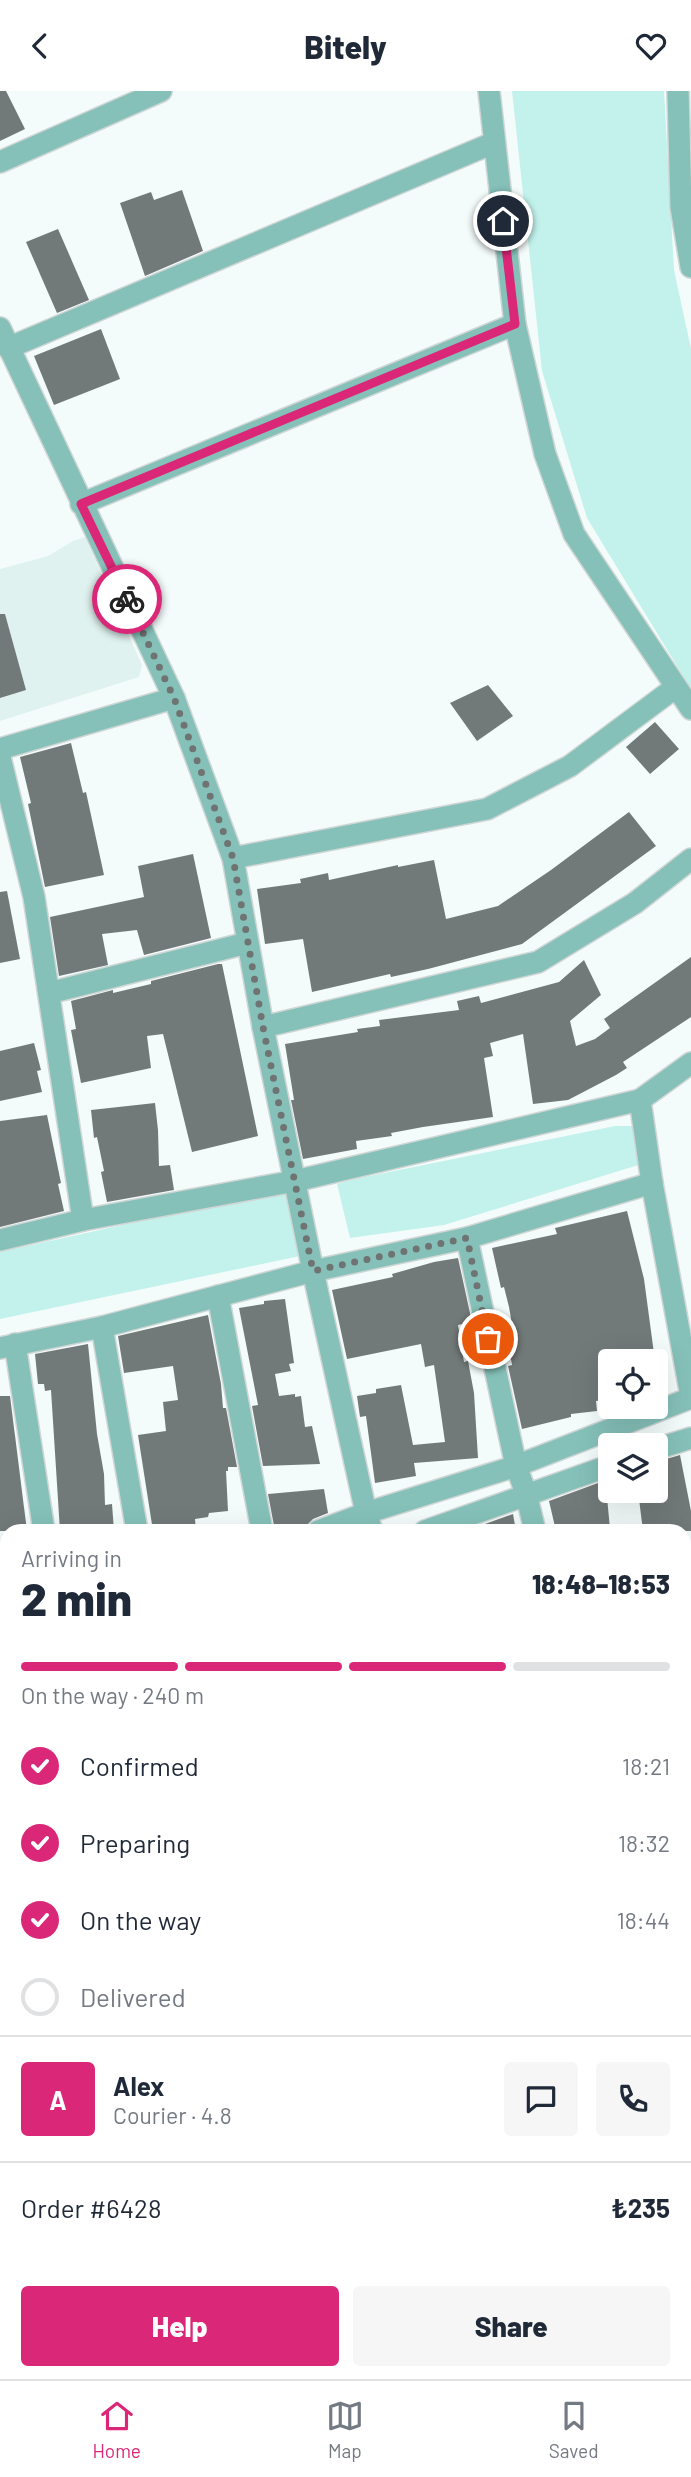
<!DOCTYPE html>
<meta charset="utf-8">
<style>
:root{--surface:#fff;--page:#f6f6f7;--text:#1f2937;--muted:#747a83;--line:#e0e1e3;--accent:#db2777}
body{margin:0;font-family:Barlow,sans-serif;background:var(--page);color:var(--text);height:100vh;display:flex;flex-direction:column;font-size:26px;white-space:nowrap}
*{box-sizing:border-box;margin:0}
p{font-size:23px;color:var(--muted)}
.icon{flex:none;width:38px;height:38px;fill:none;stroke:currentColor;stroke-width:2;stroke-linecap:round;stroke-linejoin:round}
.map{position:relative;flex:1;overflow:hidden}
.panel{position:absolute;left:0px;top:1433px;width:691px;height:856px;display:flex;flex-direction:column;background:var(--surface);border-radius:21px 21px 0 0;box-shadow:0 7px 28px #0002}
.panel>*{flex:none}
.buttons{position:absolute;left:598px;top:1258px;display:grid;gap:14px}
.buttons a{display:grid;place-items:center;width:70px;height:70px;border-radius:7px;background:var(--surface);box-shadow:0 7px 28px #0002;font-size:35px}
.pin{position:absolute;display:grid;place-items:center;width:60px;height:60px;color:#fff;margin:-30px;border:4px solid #fff;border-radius:50%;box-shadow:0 2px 7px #0007}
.courier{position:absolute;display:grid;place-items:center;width:70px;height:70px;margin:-35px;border:5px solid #db2777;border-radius:50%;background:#fff;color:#222;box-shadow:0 2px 9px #0007}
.head em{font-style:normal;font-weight:800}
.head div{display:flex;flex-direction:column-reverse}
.head{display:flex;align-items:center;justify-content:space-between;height:119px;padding:0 21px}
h1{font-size:46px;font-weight:800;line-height:52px}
.bar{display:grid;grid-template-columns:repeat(4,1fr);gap:10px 7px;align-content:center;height:84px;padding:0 21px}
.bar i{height:9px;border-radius:5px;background:var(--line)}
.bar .active{background:var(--accent)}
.bar p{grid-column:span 4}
.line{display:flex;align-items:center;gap:18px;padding:0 21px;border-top:2px solid var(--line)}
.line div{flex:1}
.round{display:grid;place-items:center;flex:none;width:74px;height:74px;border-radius:7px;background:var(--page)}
ol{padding:0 21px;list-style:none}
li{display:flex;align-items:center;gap:21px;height:77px}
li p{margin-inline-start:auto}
li .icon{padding:7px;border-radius:50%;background:var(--accent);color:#fff;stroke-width:4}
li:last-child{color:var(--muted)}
li i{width:38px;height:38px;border:4px solid var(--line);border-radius:50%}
.button{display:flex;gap:14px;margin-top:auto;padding:14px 21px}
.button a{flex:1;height:80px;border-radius:7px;background:var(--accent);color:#fff;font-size:28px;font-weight:800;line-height:80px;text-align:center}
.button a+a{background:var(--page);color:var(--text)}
header{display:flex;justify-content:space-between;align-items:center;height:91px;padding:0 21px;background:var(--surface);font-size:32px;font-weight:800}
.tabs{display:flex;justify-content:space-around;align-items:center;height:98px;border-top:2px solid var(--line);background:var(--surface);font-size:19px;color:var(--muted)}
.tabs a{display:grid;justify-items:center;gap:4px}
.tabs .active{color:var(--accent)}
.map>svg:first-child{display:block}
.built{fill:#e0f2ef}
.green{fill:#c3f2ec}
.building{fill:#727a79}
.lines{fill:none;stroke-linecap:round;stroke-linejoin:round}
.street-casing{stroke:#cfd6d5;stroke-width:24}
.secondary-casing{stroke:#cfd6d5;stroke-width:33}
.street{stroke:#85c1b9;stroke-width:21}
.secondary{stroke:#3ea39a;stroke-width:30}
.done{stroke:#6f7473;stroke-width:7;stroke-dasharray:0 12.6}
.route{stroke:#db2777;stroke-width:9}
</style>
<header><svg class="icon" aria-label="back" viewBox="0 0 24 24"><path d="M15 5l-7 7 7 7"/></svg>Bitely<svg class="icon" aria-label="heart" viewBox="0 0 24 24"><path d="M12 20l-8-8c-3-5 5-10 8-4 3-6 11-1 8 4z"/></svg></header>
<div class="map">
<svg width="691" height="2288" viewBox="0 0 691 2288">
<rect width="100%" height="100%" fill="#f4fcfb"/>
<path class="built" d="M85,446L142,574L139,586L0,630V478L48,465L73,450Z"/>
<g class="green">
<path d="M512,0H664L674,179L691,258V598L587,427L542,280Z"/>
<path d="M615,1035H634L645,1072L444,1134L350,1147L337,1093L350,1089Z"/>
<path d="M281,1099L291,1100L300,1165L0,1228V1161Z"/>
</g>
<g class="building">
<path d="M0,0H6L25,38L0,50Z"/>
<path d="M182,99L203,160L145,185L120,112L151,101L154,109Z"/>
<path d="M58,138L89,209L57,222L26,151Z"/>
<path d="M101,238L120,288L54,314L34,265Z"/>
<path d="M0,523H5L26,599L0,607Z"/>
<path d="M488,594L513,625L477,650L450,612Z"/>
<path d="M655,631L679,658L650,683L626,656Z"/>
<path d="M71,652L83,702L86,701L104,784L45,796L28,713L31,712L20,666Z"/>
<path d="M629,721L656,755L522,853L428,878L391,886L390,883L312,901L303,848L265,853L257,798L301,792L300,788L328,782L329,789L398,774V776L434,769L446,828L498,815L551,779Z"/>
<path d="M193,763L211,847L144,864L137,839L102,843L108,874L59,885L50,826L144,806L138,775Z"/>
<path d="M7,800L20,868L0,872V801Z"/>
<path d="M691,866V926L623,971L627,977L616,984L568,1009L533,1013L523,943L490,952L493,965L484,967L493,1026L423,1036L391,1042L392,1045L356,1050L357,1058L303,1068L291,1009H294L285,953L358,941L357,938L380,935L379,929L459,919L457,910L479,905L481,912L559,891L584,869L601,904L570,930L576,955L595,948L610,937L604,928Z"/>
<path d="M218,873H222L258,1045L192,1061L163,943L147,945L151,977L81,992L71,939L76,938L71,910L113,899V902L151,893V890Z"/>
<path d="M34,952L41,979L37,980L42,1001L0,1010V960Z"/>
<path d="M155,1012L158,1039L159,1075L170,1074L174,1099L107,1111L101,1081L104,1080L97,1046L94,1047L91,1019Z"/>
<path d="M47,1024L61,1092L58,1093L64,1120L0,1136V1030Z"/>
<path d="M627,1120L644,1188L655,1270H611V1305H603L604,1309L596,1310L597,1320L571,1323V1326L522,1338L508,1275L512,1274L507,1246L514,1245L509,1216L504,1196L501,1197L492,1157L557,1143L555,1137Z"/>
<path d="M458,1167L472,1231L458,1234L464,1271L468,1270L474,1302L478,1367L414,1372L416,1385L375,1392L366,1325L360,1326L357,1305L376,1302V1298L401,1294L413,1354L445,1351L434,1274L425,1276L421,1253L347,1268L332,1199L393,1186L392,1183L434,1171Z"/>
<path d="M285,1208L294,1272L289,1273L291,1280L275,1283L279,1305L295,1303V1306L301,1305L305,1336L312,1335L320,1373L263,1375L252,1315L258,1314L239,1217L264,1213V1210Z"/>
<path d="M208,1224L221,1293L223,1317H226L237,1376H228V1380H226L228,1420L209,1422L208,1426L195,1428L196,1440H153L138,1344L166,1340L163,1311L178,1309L173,1275L124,1282L118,1245Z"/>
<path d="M88,1253L97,1343L104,1383L105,1414L112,1413L114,1440H60L51,1299L45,1300L44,1293H38L35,1263Z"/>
<path d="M0,1305H10L27,1440H0Z"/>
<path d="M680,1364L691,1420V1440H643L638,1400H656V1371Z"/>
<path d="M598,1392L601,1407L607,1406L610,1438L607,1440H556L549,1410Z"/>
<path d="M324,1398L328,1422L313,1428L306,1435L291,1440H275L268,1403Z"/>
<path d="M513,1423L516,1440H469L468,1439Z"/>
</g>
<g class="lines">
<defs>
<g id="street">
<path d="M489,0L515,233L545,363L574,443L691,618"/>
<path d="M678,0L681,116L691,176"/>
<path d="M0,71L161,0"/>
<path d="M0,237L174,607L233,767L263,936L313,1180L366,1422L372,1440"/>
<path d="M8,257L493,52"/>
<path d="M81,413L515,233"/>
<path d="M0,658L174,607"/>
<path d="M0,666L34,806L83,1129"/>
<path d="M233,767L487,718L570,675L676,596"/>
<path d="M49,902L247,852"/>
<path d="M263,936L538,871L635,812L691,768"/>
<path d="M640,1009L652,1092L691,1305"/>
<path d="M467,1147L516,1375L526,1402L535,1440"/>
<path d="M0,1149L83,1129L295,1090L640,1009L691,972"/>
<path d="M218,1205L262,1440"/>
<path d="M102,1236L137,1440"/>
<path d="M15,1253L44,1440"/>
<path d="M0,1257L102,1236L313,1180L467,1147L652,1092"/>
<path d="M656,1358L691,1347"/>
<path d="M318,1440L366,1422L516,1375L691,1307"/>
<path d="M425,1440L611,1374"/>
<path d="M0,1561L7,1558"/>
<path d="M0,1599L7,1597"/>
<path d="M684,1925L691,1923"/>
<path d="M0,1963L7,1998"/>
<path d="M684,1968L691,1970"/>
<path d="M0,2032L7,2057"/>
<path d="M684,2091L691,2093"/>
<path d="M0,2122L7,2120"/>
<path d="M0,2203L7,2188"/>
<path d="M684,2218L691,2200"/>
<path d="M611,2282L625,2288"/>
<path d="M327,2283L340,2288"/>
<path d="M136,2288L139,2282"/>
<path d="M658,2288L660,2282"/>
</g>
<g id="secondary">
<path d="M684,1799L691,1798"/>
<path d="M684,1830L691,1829"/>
<path d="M0,2000L7,1998"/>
<path d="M0,2029L7,2027"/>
</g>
</defs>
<use href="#street" class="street-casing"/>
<use href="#secondary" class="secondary-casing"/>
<use href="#street" class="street"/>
<use href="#secondary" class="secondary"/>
</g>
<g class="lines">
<path class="done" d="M127,508L174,607L233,767L263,936L313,1180L467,1147L488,1248"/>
<path class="route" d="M127,508L81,413L515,233L503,130"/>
</g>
</svg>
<div class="buttons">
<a><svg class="icon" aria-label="locate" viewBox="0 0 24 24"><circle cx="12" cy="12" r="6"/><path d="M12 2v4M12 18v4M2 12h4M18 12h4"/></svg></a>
<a><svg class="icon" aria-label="layers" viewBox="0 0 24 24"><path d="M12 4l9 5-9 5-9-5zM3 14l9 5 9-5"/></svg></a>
</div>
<div class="pin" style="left:488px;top:1248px;background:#ea580c"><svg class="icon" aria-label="bag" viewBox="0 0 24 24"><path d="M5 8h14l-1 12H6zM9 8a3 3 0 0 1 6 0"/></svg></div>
<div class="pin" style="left:503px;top:130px;background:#1f2937"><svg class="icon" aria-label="home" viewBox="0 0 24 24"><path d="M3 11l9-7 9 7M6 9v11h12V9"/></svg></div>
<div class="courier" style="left:127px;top:508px"><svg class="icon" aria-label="bike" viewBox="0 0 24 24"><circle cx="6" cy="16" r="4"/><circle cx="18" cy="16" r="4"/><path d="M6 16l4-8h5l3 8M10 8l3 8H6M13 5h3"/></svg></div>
<section class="panel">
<div class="head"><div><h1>2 min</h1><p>Arriving in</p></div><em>18:48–18:53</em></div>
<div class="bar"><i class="active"></i><i class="active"></i><i class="active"></i><i></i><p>On the way · 240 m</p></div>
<ol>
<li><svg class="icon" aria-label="check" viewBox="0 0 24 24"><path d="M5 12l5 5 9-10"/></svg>Confirmed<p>18:21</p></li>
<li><svg class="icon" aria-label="check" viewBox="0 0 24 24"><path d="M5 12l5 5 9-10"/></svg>Preparing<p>18:32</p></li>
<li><svg class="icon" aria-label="check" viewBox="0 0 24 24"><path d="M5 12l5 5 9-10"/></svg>On the way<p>18:44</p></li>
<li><i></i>Delivered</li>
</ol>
<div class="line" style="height:126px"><b class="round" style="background:var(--accent);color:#fff">A</b><div><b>Alex</b><p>Courier · 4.8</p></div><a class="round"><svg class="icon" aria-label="chat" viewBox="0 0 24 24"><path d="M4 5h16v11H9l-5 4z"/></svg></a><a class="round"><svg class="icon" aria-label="phone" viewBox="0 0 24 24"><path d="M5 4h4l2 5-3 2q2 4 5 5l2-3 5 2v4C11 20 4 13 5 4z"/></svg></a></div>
<div class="line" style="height:91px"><div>Order #6428</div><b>₺235</b></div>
<div class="button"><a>Help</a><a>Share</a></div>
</section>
</div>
<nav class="tabs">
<a class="active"><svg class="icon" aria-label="home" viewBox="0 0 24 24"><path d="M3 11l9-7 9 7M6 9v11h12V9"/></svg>Home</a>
<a><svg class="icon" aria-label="map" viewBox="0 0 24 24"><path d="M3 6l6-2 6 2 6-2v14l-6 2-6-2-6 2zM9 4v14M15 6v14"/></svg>Map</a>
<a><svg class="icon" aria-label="saved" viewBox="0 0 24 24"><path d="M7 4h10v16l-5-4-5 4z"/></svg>Saved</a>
</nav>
